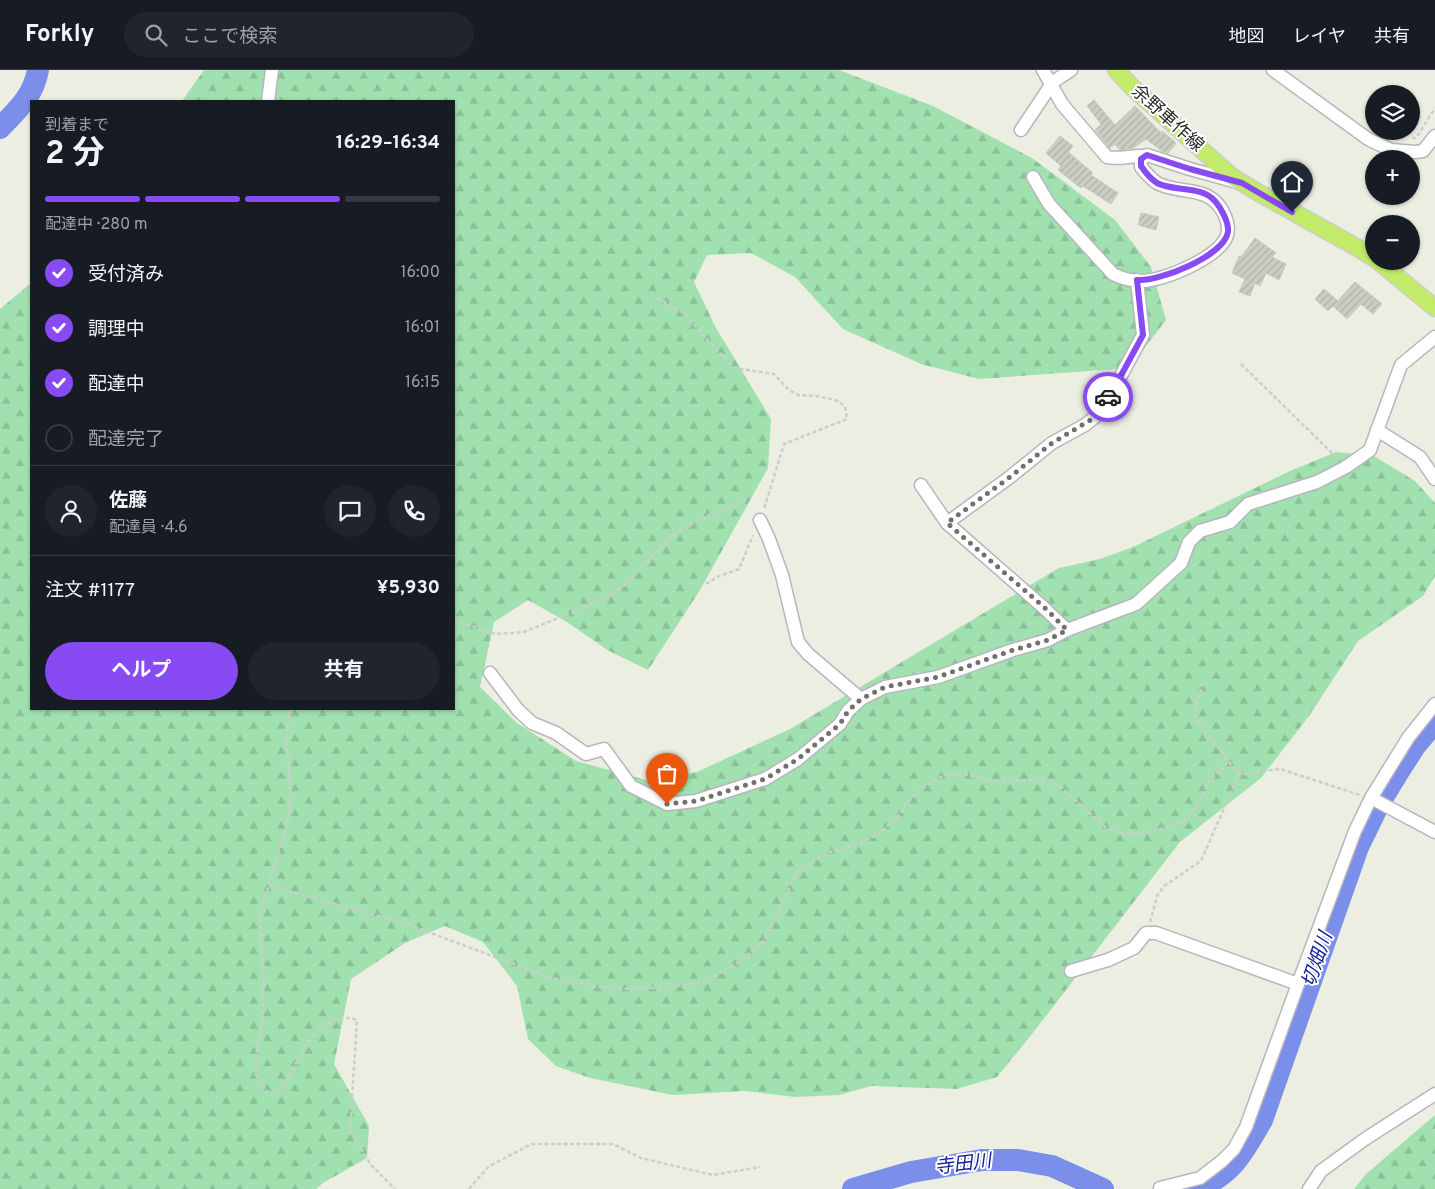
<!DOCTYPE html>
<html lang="ja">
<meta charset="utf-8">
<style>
:root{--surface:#171b24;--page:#20242c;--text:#f1f3f6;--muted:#9ea1a6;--line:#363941;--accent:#884af2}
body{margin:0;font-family:Overpass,"Noto Sans JP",sans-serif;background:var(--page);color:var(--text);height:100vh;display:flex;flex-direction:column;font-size:19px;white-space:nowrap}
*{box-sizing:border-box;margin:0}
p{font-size:16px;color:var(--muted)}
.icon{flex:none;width:28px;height:28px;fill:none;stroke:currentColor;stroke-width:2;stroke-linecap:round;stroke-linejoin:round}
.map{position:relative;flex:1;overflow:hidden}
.sheet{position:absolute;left:30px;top:30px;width:425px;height:610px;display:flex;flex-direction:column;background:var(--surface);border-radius:0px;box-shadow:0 1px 4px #0004}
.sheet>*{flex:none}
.fabs{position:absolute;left:1365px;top:15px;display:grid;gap:10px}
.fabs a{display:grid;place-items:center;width:55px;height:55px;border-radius:50%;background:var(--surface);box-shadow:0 1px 4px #0004;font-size:25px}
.pin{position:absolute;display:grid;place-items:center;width:42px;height:42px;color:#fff;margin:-51px -21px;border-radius:50% 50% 50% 0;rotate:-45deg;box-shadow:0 0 5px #0007}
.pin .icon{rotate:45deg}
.courier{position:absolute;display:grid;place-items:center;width:50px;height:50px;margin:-25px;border:4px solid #884af2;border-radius:50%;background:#fff;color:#222;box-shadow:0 1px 6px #0007}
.head em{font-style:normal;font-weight:700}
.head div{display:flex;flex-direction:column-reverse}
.head{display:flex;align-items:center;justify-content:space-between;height:85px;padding:0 15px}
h1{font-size:32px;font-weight:700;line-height:38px}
.bar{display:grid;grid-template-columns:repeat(4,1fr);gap:8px 5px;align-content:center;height:60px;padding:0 15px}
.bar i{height:6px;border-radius:4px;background:var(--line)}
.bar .selected{background:var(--accent)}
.bar p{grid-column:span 4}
.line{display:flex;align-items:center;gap:12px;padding:0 15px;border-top:1px solid var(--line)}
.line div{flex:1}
.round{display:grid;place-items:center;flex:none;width:52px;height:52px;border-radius:26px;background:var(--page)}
ol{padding:0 15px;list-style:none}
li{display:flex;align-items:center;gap:15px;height:55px}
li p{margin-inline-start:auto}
li .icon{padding:5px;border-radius:50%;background:var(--accent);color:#fff;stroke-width:4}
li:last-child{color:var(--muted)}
li i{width:28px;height:28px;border:2px solid var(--line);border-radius:50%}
.primary-button{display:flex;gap:10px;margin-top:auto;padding:10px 15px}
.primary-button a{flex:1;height:58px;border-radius:30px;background:var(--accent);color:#fff;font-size:20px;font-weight:700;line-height:58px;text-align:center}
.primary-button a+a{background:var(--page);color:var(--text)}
header{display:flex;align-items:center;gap:30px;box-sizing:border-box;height:70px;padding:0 25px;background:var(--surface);border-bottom:1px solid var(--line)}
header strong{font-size:24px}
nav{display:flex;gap:28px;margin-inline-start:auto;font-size:18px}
.search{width:350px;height:45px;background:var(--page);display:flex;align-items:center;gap:12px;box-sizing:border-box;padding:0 18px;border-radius:28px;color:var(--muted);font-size:19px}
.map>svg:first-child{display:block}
.forest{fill:url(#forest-firs)}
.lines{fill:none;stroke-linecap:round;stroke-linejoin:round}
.river{stroke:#7a8eea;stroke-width:22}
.building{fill:url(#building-hatch);stroke:#c6caba}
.minor-casing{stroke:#b8b4c0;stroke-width:15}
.major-casing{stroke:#cdcdcd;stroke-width:19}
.path{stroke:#cdcdcd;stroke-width:2.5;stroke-dasharray:4 2.5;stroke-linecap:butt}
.minor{stroke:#fff;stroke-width:12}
.major{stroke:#c1eb69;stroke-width:16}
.done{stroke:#70716c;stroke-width:5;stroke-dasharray:0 9}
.route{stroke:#884af2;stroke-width:6}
.labels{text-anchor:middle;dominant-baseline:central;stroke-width:4;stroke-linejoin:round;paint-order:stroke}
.street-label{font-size:18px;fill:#2d2d2d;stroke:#fff}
.water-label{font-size:19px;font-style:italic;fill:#14229a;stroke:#fff}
</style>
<header>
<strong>Forkly</strong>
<div class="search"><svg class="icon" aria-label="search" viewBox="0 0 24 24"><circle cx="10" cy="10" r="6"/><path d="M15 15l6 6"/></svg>ここで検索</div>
<nav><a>地図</a><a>レイヤ</a><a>共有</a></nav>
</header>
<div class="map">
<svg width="1435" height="1119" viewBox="0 0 1435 1119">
<defs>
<pattern id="forest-firs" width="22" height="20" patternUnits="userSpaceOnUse" patternTransform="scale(1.25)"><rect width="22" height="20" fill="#a1e1af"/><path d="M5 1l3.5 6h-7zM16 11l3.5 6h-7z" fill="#8bc197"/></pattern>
<pattern id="building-hatch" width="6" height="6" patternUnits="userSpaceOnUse" patternTransform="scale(1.25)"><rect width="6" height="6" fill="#cbcdc3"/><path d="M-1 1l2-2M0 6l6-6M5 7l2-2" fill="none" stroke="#afb0a8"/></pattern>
</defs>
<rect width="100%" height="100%" fill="#eceee1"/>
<g class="forest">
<path d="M204,0H839L933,36L1032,88L1115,150L1151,197L1166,250L1129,298L979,309L921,294L843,259L795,207L751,183L707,185L694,212L716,258L771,349L768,398L700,520L648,600L609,581L567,552L528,530L494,552L480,617L517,653L576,691L650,711L697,702L790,659L1059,498L1100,489L1133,477L1290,401L1336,382L1374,386L1415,411L1435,433V506L1423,526L1358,571L1309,646L1261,708L1180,772L1032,964L997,1007L957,1019L871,1016L839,1025L795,1027L745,1021L673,1025L590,1008L556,996L528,969L517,916L483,872L445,856L405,873L351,909L334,994L369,1056L367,1088L323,1113L316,1119H0V239L31,213V639H454V31H182Z"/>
<path d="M1435,1045V1119H1354L1366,1104Z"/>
</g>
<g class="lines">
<g class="river">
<path d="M0,58C18,39 33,27 38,0"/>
<path d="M853,1119L911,1102L982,1090H1018L1052,1096L1103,1119"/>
<path d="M1198,1119C1234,1102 1243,1083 1262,1050L1358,777L1380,732L1399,701L1415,676L1435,652"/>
</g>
</g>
<g class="building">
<path d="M1094,30L1115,55L1135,36L1161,63L1162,61L1176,73L1168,83L1162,81L1146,69L1133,78L1120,80L1115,74L1110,78L1095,60L1101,54L1087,36Z"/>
<path d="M1060,66L1073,76L1068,82L1093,103L1091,105L1118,123L1111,134L1083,116L1081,118L1058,100L1061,96L1046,83Z"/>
<path d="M1141,143L1159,147L1156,160L1138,155Z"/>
<path d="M1255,168L1276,183L1272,187L1286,194L1279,210L1266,203L1260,216L1255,213L1250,226L1239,222L1245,209L1232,203L1239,186L1241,187Z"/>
<path d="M1355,212L1382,234L1373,244L1361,234L1347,249L1333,236Z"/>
<path d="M1324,219L1338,231L1328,241L1315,229Z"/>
</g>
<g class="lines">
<defs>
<g id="minor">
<path d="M1043,0L1062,34L1107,87C1119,90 1132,85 1145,86"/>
<path d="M1273,0L1368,69L1391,80L1415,82L1423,81L1435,66"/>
<path d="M268,31L272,0"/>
<path d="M1021,60L1053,12L1071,0"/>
<path d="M1033,107L1049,134L1113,204C1123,209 1131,211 1142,211C1165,210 1215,189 1226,168C1229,162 1228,153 1225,146C1211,113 1182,126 1157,113C1151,109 1145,102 1141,97V89L1147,85L1190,99L1237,112"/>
<path d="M1377,360L1420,387L1435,409"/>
<path d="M921,415L947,453L1043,537L1067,560"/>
<path d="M760,450L769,469L782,505L798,572L808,584L861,629"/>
<path d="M947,453L1010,407L1052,373L1085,355L1095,347L1118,311L1143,265L1137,210"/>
<path d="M490,603L518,640L532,653L556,663L586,684L604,679L631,716L667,734L696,731L765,709L798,689L840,654L848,641L861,629L885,617L938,607L1013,580L1048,570L1067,560L1136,534L1181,493L1189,472L1200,461L1230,452L1248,434L1317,412L1346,397L1370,380L1401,295L1435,267"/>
<path d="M1371,728L1435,762"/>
<path d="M1071,901L1108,890L1134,878L1146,863H1156L1298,914"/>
<path d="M1160,1119V1118L1200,1108L1222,1091L1234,1079L1246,1057L1298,914L1355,761L1371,728L1408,668L1435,634"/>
<path d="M1309,1119L1321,1101L1365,1069L1435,1024"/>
</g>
<g id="major">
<path d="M1116,0L1133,18L1231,106L1259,123L1358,178L1374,188"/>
<path d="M1378,191L1435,238"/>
</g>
</defs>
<use href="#minor" class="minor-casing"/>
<use href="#major" class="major-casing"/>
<g class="path">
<path d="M1412,68H1416L1435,38"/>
<path d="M657,228L684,243L709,272L735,298L774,304L789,320L798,325L816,326L836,330L845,336L847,349L784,374L764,439"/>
<path d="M1241,294L1338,389"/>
<path d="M706,514L717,507L739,499L753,465"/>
<path d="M454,550L495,564L524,562L603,530L625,515L671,466L697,451L733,434L746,430"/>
<path d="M1203,613L1195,639V647L1235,700L1243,704L1280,699L1360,725"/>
<path d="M290,639L286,668L291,725L288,751L261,841L260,855L264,906L262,956L256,986V1005L265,1021C273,1023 276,1023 283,1018C297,995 309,956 338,950C345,948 350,947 357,950L350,1060L371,1095L395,1119"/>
<path d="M270,816L404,853L551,908L594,916L618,919L652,918L703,913L739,892L764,871L797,802L827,783L863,772L881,762L899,745L908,731L929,713L945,705L964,704L993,711L1044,710L1062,718L1105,757L1120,763L1140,764L1177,755L1186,749L1198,735L1210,710L1227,693"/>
<path d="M1150,852L1157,826L1164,816L1201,791L1240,702"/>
<path d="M469,1119L488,1097L531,1074H613L641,1088L713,1105L760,1097"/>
</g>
<use href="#minor" class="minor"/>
<use href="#major" class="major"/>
</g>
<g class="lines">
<path class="done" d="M667,734L696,731L765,709L798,689L840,654L848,641L861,629L885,617L938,607L1013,580L1048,570L1067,560L1044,537L947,453L1010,407L1052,373L1094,348L1108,327"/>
<path class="route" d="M1108,327L1118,311L1143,265L1137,210C1159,212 1224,186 1228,162C1229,152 1221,138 1215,131C1201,115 1174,122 1157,113C1151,109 1145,102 1141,96V89L1147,85L1190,99L1242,113L1292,142"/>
</g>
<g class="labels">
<g class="street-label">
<text transform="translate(1167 49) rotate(42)">余野車作線</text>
</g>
<g class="water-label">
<text transform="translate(1318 890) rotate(-71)">切畑川</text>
<text transform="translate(963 1095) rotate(-7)">寺田川</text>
</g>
</g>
</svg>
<div class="fabs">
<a><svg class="icon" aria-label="layers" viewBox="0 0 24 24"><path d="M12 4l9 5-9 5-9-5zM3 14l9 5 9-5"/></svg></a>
<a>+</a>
<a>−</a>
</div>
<div class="pin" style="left:667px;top:734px;background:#ea580c"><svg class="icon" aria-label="bag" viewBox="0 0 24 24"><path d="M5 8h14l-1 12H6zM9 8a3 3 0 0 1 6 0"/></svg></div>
<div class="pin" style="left:1292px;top:142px;background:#1f2937"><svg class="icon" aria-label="home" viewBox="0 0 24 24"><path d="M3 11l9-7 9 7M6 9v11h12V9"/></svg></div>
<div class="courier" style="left:1108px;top:327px"><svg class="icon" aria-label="car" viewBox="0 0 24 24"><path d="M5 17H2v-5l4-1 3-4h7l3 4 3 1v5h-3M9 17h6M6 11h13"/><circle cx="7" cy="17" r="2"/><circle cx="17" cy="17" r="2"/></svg></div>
<section class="sheet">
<div class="head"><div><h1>2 分</h1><p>到着まで</p></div><em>16:29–16:34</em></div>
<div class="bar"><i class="selected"></i><i class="selected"></i><i class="selected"></i><i></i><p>配達中 · 280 m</p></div>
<ol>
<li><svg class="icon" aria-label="check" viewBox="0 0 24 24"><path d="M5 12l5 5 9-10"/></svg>受付済み<p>16:00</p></li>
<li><svg class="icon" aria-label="check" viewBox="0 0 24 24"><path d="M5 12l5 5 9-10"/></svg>調理中<p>16:01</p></li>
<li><svg class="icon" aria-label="check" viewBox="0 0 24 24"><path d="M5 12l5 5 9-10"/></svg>配達中<p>16:15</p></li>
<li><i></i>配達完了</li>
</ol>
<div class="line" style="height:90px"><a class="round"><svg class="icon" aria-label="person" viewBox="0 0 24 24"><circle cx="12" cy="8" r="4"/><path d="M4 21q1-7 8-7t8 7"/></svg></a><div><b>佐藤</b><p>配達員 · 4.6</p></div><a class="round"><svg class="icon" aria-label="chat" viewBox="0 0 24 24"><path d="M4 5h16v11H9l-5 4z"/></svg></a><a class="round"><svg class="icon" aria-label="phone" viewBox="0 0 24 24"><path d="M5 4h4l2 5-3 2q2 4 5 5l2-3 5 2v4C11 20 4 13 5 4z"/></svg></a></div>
<div class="line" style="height:65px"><div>注文 #1177</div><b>¥5,930</b></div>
<div class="primary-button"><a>ヘルプ</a><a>共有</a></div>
</section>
</div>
